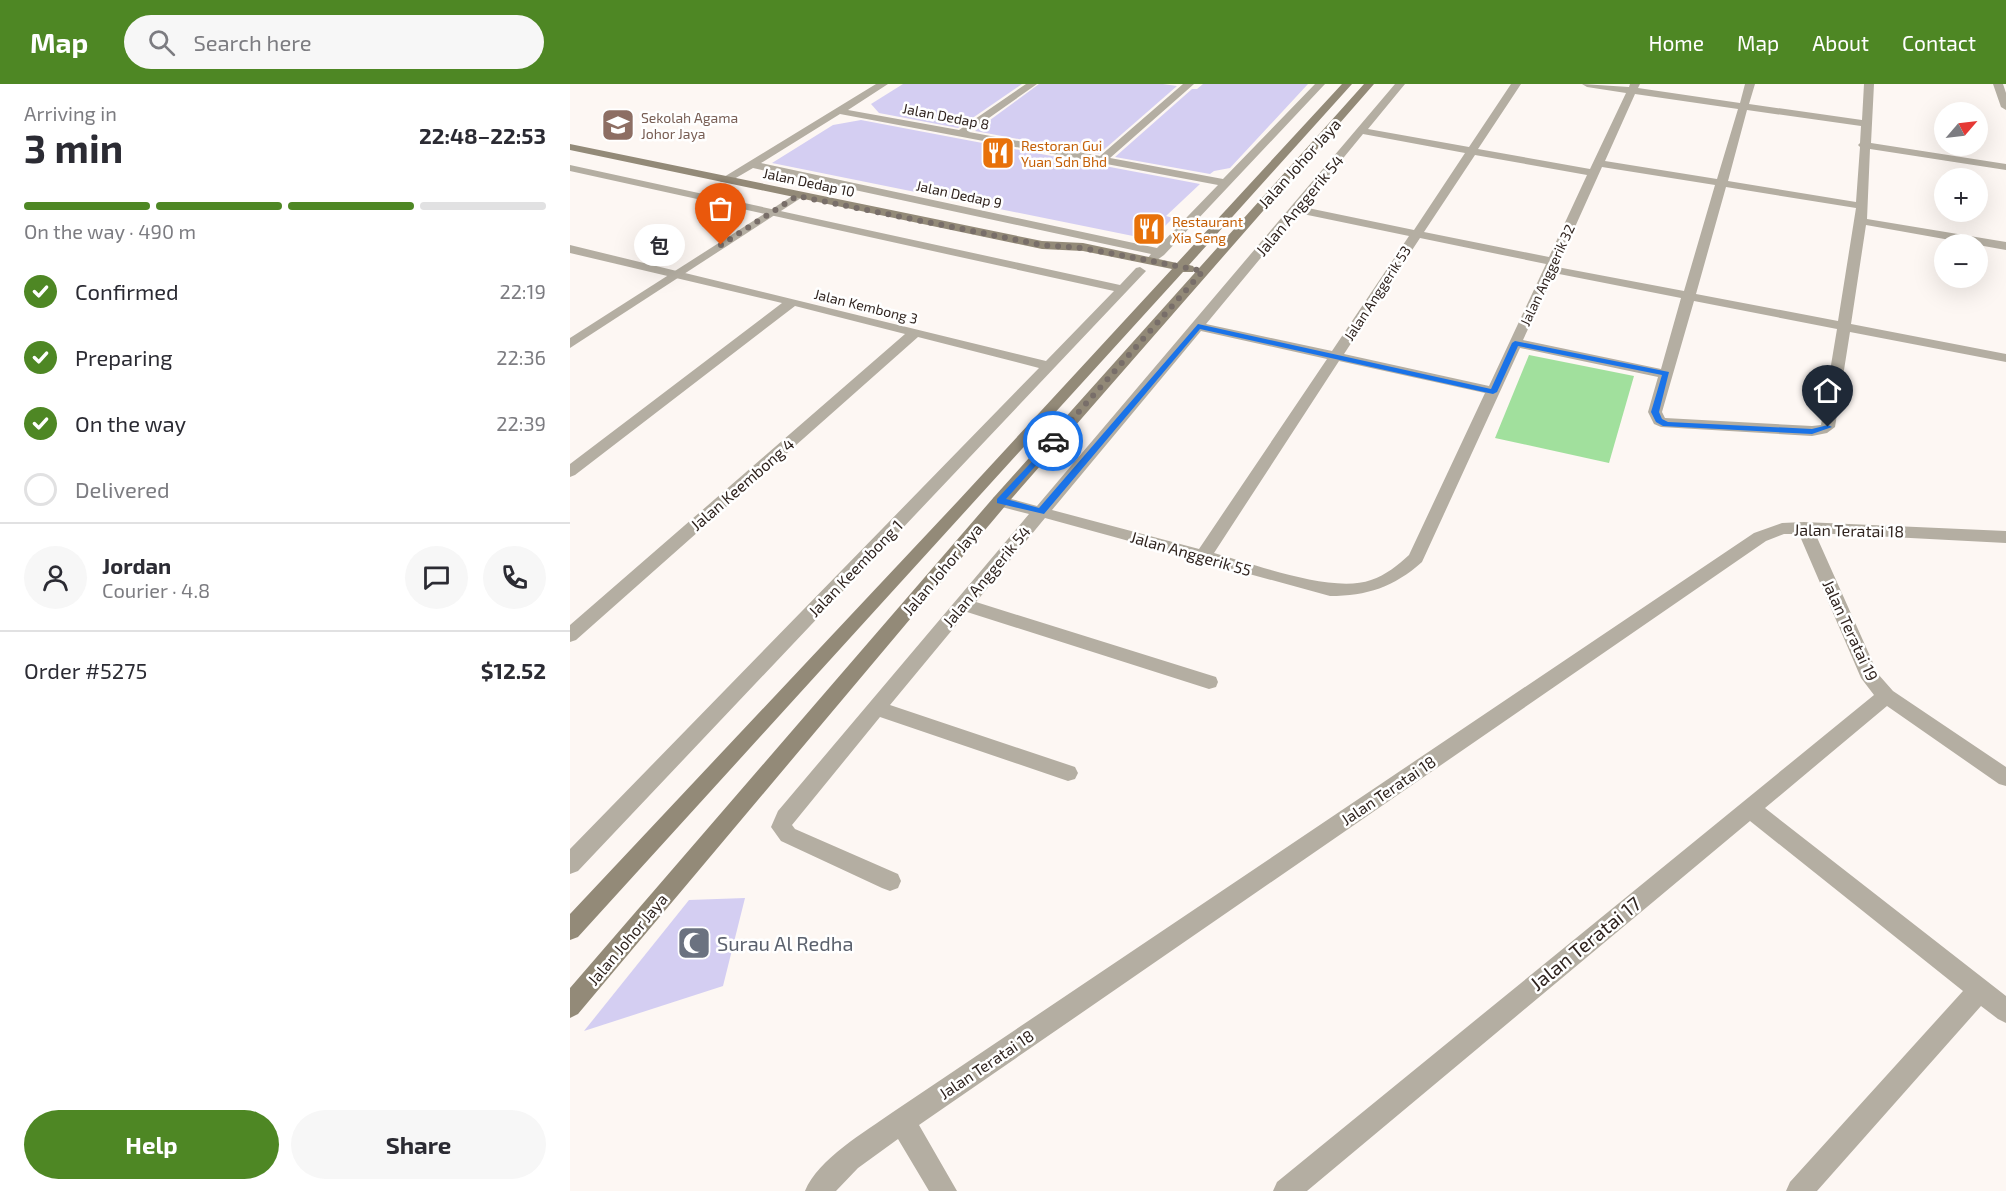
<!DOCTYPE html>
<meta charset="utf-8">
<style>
:root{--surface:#fff;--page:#f7f7f7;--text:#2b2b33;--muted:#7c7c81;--line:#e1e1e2;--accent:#4e8724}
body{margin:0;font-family:"Exo 2","Noto Sans SC",sans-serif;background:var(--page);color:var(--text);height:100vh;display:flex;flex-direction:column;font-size:22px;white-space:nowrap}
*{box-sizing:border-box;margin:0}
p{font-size:20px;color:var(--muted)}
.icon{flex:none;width:33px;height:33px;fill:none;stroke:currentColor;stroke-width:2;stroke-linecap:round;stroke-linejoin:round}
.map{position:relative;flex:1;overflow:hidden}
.drawer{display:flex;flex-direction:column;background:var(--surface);width:570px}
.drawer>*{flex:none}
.needle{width:39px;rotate:62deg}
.controls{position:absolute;left:1364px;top:18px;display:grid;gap:12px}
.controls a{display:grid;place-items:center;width:54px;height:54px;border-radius:50%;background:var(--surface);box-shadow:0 6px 24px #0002;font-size:30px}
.pin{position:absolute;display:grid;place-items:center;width:51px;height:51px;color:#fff;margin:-62px -26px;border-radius:50% 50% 50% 0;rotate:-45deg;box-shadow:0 0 6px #0007}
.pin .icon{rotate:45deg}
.courier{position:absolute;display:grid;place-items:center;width:60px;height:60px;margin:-30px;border:4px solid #1a73e8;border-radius:50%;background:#fff;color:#222;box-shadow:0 2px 8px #0007}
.bubble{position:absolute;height:42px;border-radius:21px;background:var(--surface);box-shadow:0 6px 24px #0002;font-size:20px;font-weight:700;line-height:42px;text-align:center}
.overview em{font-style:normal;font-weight:700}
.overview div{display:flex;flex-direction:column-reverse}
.overview{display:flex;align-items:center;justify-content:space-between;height:102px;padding:0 24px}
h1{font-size:39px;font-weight:700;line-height:45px}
.bar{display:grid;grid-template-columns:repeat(4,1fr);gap:9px 6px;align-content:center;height:72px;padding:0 24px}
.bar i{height:8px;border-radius:4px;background:var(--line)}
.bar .current{background:var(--accent)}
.bar p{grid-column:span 4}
.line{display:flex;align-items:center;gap:15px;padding:0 24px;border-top:2px solid var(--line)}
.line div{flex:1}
.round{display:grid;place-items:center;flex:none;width:63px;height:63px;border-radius:32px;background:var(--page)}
ol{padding:0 24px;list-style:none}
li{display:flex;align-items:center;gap:18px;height:66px}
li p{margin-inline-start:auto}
li .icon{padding:6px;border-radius:50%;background:var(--accent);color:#fff;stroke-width:4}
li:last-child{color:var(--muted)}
li i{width:33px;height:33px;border:3px solid var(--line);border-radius:50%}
.primary-button{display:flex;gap:12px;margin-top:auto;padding:12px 24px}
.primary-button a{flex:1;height:69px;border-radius:36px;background:var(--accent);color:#fff;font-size:24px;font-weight:700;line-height:69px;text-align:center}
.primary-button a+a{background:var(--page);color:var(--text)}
header{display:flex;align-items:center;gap:36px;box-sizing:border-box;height:84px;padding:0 30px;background:var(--accent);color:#fff}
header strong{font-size:28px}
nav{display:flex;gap:33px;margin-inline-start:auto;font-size:21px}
.search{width:420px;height:54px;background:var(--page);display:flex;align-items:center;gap:15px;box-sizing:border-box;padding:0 21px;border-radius:33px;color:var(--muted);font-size:22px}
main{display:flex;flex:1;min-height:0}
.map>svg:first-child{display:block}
.green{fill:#a1e09d}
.building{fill:#d4cef2}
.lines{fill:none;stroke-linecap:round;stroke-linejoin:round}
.minor{fill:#b4aea2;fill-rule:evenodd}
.tertiary{fill:#b4aea2;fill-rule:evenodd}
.secondary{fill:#938a78;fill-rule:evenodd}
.route{fill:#1a73e8}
.done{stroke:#786e69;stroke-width:6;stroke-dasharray:0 10.8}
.labels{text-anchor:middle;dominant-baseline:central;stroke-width:5;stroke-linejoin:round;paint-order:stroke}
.far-street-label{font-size:14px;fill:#30241f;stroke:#fff}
.far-education-label{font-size:14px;fill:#785e54;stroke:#fff;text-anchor:start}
.far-food-label{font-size:14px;fill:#c56008;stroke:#fff;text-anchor:start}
.street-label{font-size:16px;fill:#30241f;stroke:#fff}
.near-worship-label{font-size:20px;fill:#5b616d;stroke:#fff;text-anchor:start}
.near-street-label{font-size:20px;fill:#30241f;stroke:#fff}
</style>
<header>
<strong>Map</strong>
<div class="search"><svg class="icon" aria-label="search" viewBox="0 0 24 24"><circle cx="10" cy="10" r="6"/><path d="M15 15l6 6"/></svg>Search here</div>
<nav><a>Home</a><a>Map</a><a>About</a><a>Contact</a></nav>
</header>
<main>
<section class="drawer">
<div class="overview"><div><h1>3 min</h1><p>Arriving in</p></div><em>22:48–22:53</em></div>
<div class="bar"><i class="current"></i><i class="current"></i><i class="current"></i><i></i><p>On the way · 490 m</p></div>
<ol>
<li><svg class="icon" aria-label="check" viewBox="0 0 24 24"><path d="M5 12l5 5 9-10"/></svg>Confirmed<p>22:19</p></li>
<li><svg class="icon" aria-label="check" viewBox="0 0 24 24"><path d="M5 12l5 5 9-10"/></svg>Preparing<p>22:36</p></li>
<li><svg class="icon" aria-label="check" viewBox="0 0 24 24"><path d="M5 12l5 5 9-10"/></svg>On the way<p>22:39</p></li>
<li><i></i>Delivered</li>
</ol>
<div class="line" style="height:108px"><a class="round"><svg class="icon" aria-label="person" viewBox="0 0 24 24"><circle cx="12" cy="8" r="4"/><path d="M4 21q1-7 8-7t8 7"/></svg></a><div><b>Jordan</b><p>Courier · 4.8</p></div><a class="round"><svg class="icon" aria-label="chat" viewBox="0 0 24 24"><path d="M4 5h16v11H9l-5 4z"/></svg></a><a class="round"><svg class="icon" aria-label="phone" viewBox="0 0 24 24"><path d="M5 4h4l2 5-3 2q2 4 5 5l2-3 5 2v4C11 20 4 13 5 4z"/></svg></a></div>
<div class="line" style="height:78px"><div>Order #5275</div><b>$12.52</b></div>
<div class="primary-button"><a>Help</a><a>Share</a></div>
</section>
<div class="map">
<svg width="1436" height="1107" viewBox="0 0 1436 1107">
<rect width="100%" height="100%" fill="#fdf7f3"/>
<path class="green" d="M959,271L1064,292L1039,379L925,354Z"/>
<g class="building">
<path d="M333,0H452L388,44L309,29L301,20Z"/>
<path d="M469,0H593L607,2L529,70L405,47Z"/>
<path d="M633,0H738L660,84L644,87L640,90L545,73L622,5H627Z"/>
<path d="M291,36L630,100L596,132L603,134L587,150L568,153L202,79L263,41Z"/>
<path d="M175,814L153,902L14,947L119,816Z"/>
</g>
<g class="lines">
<g class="minor">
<path d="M306,0H318L278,26L389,46L456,0H467L399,48L530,72L613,0H624L540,74L653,95L745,0H755L594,171L583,179L577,175L581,170L183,84L159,98H151L149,96ZM270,30L648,101L587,164L191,79Z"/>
<path d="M825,0H835L798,45L899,63L941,0H951L908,65L1020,85L1056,9L1017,3L1012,0L1059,3L1060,0H1070L1068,4L1170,19L1175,0H1185L1179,20L1292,36L1294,0H1304L1301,59L1436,80V86L1300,65L1297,135L1436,158V166L1296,141L1281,240L1436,270V278L1280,248L1265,343L1257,349L1242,352L1091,343L1084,340L1078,328L1088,293L950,264L852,478C824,503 797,512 760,512L475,434L406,518L646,593L648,598L646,603L639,605L397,528L320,621L505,683L508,689L505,695L498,697L310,633L222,741L225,745L328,790L331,797L328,804L320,807L312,804L211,757L201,743L208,727L459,430L424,421L422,417L424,413L430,412L467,422ZM1065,10L1168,25L1147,95L1035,77ZM1177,26L1291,42L1290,59L1288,61L1290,63L1286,118L1158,97ZM793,50L895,69L844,146L733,123ZM905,71L1017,91L979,173L854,148ZM1032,83L1145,101L1114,207L987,183ZM1156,103L1286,124L1268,237L1126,210ZM728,129L839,152L762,267L636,240ZM850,154L976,180L919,302L774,270ZM984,189L1111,214L1091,285L953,256ZM1124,217L1267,245L1251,341L1242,342L1095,334L1092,328ZM631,247L757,275L629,465L482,426ZM769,277L915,309L839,471C828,481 816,491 801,496C762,510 684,480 644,469Z"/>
<path d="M0,81L550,201L566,184L570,183L576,187L8,787L0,790V765L469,284L348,253L6,556L0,558V541L335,250L225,222L5,391L0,393V380L212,219L0,169V161L476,277L544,207L0,87Z"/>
<path d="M1234,438L1436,447V459L1245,449L1308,590L1323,607L1436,683V702L1429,700L1317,622L1195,724L1436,912V939L1428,935L1411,922L1247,1107H1216L1220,1098L1393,907L1180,737L737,1107H703L707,1098L1304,611L1291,594L1229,450H1214L1196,457L349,1041L387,1107H359L328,1055L288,1084L266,1107H235C248,1075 295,1048 323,1028L1184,449L1212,439Z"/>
</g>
<g class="tertiary">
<path d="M1423,0H1433L1436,9V26L1431,23Z"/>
<path d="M227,109L231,110V114L0,264V254Z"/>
</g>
<g class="secondary">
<path d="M772,0H782L619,181L623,182L625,185L623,188H613L8,853L0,856V830L388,417L602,185L513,167L472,165L0,66V60L472,157L513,159L607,179Z"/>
<path d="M794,0H804L436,421L8,930L0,934V904L424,413Z"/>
</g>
</g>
<path class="route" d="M628,240L921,305L942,259L945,257L1099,288L1089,328L1092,335L1098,338L1242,345L1258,341L1262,343L1242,350L1093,342L1086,338L1081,328L1092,291L948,262L927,308L923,310L630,245L474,430L427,419V415L483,355L486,356V359L436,415L469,424Z"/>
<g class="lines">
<path class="done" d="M151,161L227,112L472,161L513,164L633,187L483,357"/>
</g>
<defs>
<symbol id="school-square" viewBox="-11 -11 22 22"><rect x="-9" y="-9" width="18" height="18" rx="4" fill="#8d6e63" stroke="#fff"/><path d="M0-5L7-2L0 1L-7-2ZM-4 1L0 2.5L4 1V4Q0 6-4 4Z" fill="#fff"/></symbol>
<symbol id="restaurant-square" viewBox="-11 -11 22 22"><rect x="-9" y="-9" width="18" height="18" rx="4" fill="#e8710a" stroke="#fff"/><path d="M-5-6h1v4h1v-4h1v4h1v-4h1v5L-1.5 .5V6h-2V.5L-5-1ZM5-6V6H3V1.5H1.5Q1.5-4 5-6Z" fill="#fff"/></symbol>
<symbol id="mosque-square" viewBox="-11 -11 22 22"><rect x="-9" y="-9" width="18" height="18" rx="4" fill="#6b7280" stroke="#fff"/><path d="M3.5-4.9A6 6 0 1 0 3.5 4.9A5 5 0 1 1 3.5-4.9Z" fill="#fff"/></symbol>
</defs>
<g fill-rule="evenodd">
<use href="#school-square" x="29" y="22" width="38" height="38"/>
<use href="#restaurant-square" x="409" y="50" width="38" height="38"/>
<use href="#restaurant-square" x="560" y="126" width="38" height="38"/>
<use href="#mosque-square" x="105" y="840" width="38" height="38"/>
</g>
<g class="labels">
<g class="far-street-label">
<text transform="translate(376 32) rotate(11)">Jalan Dedap 8</text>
<text transform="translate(239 98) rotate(12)">Jalan Dedap 10</text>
<text transform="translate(389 110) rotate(12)">Jalan Dedap 9</text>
<text transform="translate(977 191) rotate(-65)">Jalan Anggerik 32</text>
<text transform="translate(807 209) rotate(-57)">Jalan Anggerik 53</text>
<text transform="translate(296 222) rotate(14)">Jalan Kembong 3</text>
</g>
<g class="far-education-label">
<text x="71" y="33">Sekolah Agama<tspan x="71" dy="16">Johor Jaya</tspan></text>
</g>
<g class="far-food-label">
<text x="451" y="61">Restoran Gui<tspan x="451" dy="16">Yuan Sdn Bhd</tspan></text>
<text x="602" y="137">Restaurant<tspan x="602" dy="16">Xia Seng</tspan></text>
</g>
<g class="street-label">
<text transform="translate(729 79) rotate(-48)">Jalan Johor Jaya</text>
<text transform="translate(729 121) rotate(-50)">Jalan Anggerik 54</text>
<text transform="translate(172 400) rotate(-41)">Jalan Keembong 4</text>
<text transform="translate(1279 446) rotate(1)">Jalan Teratai 18</text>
<text transform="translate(621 469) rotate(16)">Jalan Anggerik 55</text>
<text transform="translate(285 484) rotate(-46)">Jalan Keembong 1</text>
<text transform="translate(372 485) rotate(-50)">Jalan Johor Jaya</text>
<text transform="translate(416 492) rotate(-50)">Jalan Anggerik 54</text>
<text transform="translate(1281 546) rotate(65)">Jalan Teratai 19</text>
<text transform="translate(818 706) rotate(-34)">Jalan Teratai 18</text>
<text transform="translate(57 855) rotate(-50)">Jalan Johor Jaya</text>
<text transform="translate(416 980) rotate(-34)">Jalan Teratai 18</text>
</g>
<g class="near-worship-label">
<text x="147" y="859">Surau Al Redha</text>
</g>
<g class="near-street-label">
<text transform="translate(1015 859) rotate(-39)">Jalan Teratai 17</text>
</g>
</g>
</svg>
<div class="controls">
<a><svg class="needle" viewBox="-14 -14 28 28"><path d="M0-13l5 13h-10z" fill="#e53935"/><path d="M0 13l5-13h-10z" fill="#7c7c81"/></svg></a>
<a>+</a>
<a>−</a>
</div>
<div class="pin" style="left:151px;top:161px;background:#ea580c"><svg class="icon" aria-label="bag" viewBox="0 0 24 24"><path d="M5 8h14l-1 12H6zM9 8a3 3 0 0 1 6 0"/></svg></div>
<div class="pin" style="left:1258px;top:343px;background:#1f2937"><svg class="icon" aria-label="home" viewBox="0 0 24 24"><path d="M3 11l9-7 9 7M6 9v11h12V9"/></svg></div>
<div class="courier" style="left:483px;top:357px"><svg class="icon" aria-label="car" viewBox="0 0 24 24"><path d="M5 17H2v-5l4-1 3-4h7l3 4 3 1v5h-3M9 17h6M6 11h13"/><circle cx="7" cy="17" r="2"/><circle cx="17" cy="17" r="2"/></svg></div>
<div class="bubble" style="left:64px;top:140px;width:51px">包</div>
</div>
</main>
